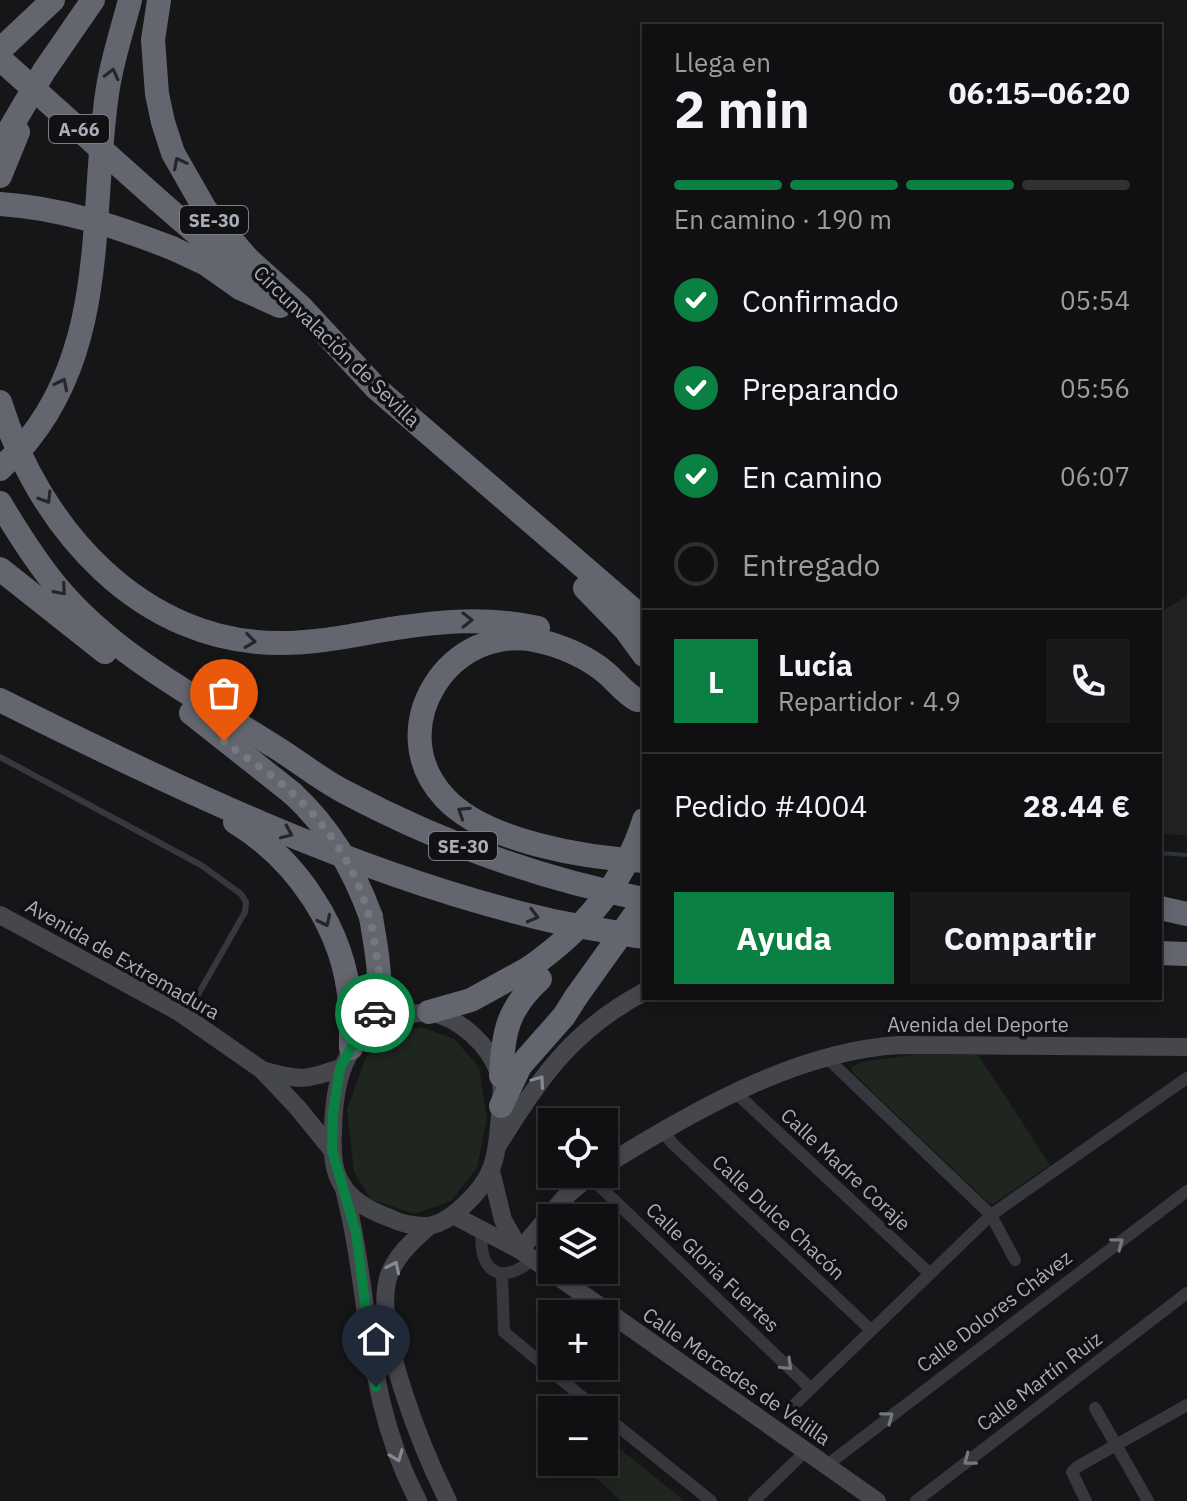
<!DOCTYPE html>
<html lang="es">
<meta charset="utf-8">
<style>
:root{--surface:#101012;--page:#19191b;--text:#f1f3f6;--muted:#9c9d9f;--line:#303032;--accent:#0b8043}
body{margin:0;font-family:"IBM Plex Sans",sans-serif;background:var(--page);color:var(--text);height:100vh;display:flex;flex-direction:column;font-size:30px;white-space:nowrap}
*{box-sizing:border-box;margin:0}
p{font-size:26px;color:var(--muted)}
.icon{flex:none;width:44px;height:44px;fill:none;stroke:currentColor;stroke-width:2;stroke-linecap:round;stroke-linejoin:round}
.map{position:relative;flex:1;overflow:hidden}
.drawer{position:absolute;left:642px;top:24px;width:520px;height:976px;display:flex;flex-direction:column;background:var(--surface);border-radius:0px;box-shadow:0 4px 12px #0003,0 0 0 2px var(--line)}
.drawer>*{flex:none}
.fabs{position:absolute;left:538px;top:1108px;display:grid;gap:16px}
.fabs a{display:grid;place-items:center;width:80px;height:80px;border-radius:0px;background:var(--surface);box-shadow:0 4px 12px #0003,0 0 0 2px var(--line);font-size:40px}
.pin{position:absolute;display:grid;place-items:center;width:68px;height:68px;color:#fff;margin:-82px -34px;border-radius:50% 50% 50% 0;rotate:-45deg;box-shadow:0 0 8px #0007}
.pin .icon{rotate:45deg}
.courier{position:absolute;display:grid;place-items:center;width:80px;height:80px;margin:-40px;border:6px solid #0b8043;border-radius:50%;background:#fff;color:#222;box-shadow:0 2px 10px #0007}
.head em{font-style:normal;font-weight:700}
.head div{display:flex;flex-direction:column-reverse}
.head{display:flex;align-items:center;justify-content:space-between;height:136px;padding:0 32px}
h1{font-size:52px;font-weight:700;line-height:60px}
.bar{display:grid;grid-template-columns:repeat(4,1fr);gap:12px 8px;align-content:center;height:96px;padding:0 32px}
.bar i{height:10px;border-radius:6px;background:var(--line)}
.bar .current{background:var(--accent)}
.bar p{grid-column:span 4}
.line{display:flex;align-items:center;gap:20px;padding:0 32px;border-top:2px solid var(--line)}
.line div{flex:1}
.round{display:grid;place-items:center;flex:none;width:84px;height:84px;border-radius:0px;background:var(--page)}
ol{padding:0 32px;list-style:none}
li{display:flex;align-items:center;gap:24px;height:88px}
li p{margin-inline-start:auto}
li .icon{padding:8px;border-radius:50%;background:var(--accent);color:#fff;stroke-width:4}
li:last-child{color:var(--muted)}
li i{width:44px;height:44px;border:4px solid var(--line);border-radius:50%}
.action{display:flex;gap:16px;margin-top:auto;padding:16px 32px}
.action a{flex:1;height:92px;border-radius:0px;background:var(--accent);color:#fff;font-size:32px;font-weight:700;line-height:92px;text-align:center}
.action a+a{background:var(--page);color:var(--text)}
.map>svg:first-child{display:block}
.built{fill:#222225}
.green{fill:#1e261f}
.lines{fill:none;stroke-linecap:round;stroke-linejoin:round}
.stream{stroke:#2c353c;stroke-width:4}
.lane{stroke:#37383d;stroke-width:6}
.street{stroke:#37383d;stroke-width:12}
.secondary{stroke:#45474d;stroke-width:18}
.highway{stroke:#63666e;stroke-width:24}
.highway-bridge{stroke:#63666e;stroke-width:24}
.oneway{stroke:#26262a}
.oneway2{stroke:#858993}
.oneway3{stroke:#757881}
.done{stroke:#757880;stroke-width:8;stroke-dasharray:0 14.4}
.route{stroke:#0b8043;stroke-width:10}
.labels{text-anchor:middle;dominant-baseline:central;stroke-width:7;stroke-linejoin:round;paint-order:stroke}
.shield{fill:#111113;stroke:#7b7e86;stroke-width:2}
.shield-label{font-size:18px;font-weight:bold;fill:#a8adb8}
.street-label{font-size:20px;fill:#a8adb8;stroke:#111113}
</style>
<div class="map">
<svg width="1187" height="1501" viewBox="0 0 1187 1501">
<rect width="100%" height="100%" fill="#161618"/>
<path class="built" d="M1187,596V836L1160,833V612Z"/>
<g class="green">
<path d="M421,1027L454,1039L479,1067L487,1118L477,1168L451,1201L414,1214L371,1199L354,1172L347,1109L366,1057L388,1036Z"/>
<path d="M912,1055H978L1050,1165L993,1204L989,1203L854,1074L851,1068L861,1062Z"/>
<path d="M604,1436L685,1501H621L579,1462H604Z"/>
</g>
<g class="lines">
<path class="stream" d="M1160,853L1187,855"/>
<path class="lane" d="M0,757L201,865L241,894L246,902L245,912L187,1014"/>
<g class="street">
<path d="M827,1058L991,1215L1015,1260"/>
<path d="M736,1093L929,1273"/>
<path d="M662,1131L674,1145L871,1330"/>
<path d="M589,1176L810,1388"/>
<path d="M482,1229C477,1270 500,1288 533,1259"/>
<path d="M502,1275L504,1332L598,1410"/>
<path d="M794,1405L991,1215L1187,1078"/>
<path d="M1095,1408L1148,1501"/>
<path d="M604,1415L711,1501"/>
<path d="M827,1465L1187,1191"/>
<path d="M754,1501L806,1451"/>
<path d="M916,1501L1187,1293"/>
<path d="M1086,1501L1072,1472L1077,1467L1187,1405"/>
</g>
<g class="secondary">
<path d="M0,915L179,1012L262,1070L297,1107L332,1150"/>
<path d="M429,1012C459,1017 489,1045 499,1073C504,1085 501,1103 500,1115C498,1133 498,1152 491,1169C483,1190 449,1226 425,1226C414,1226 400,1223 390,1218C374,1212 356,1204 345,1189C332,1173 332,1150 333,1131C334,1062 354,1017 429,1012Z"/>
<path d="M265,1071C301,1081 306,1080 340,1068"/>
<path d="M498,1145C541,1077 571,1031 644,992"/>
<path d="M604,1166C693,1112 794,1051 900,1045L1187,1047"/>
<path d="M491,1171L503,1220L520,1250"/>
<path d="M344,1189C372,1298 363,1397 418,1501"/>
<path d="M453,1215L520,1250L877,1501"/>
<path d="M428,1227C413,1241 397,1254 389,1275C371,1327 424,1453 448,1501"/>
<path d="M520,1250L564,1198L592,1174"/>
</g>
<g class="highway">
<path d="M159,0L153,40L157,94L163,122L173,153L205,209L248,259L301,307L377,389L644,619"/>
<path d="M0,50L53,0"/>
<path d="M0,146L44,71L93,0"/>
<path d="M0,176L18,132"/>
<path d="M158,200L247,277"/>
<path d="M172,248L206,264L240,288L280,306"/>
<path d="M0,469C10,459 21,450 29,439C108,340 90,211 107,94C111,63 122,31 130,0"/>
<path d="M0,503C18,533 36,562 58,588C115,656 198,698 272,745C296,759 318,778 343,791C437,841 539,879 644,899"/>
<path d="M0,569L105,652"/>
<path d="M585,588L625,629L644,655"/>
<path d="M390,629C441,621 487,617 538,628"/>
<path d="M0,700C170,785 351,872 536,917C571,926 608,931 644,937"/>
<path d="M637,700C624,693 616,681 605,672C587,657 562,646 539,641C450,620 380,729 445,798C486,842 586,858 644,861"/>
<path d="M191,713L292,793"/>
<path d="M235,822C297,860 345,930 350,1005C351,1019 351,1034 351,1048"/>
<path d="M1160,908L1187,914"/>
<path d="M1160,953L1187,954"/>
<path d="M429,1012L471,1000L529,968"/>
<path d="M368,1030C386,986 378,962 371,917"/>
<path d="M501,1076C503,1033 507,1009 540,979"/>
<path d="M501,1106L520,1066L564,1016L576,997"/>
</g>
<g class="highway-bridge">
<path d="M0,59L158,200"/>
<path d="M0,204C61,208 115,226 172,248"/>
<path d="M0,402C39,528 141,644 281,643C318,643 354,635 390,629"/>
<path d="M292,793C330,828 353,868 371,917"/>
<path d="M529,968C583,930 624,884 644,820"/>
<path d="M576,997L644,902"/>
</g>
</g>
<defs><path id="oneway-chevron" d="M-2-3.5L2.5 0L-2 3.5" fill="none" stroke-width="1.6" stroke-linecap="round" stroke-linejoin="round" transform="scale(2)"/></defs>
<g class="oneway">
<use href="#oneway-chevron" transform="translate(112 74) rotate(-76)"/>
<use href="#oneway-chevron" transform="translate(179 163) rotate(-117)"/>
<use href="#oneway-chevron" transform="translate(62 384) rotate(-64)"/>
<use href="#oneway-chevron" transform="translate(46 498) rotate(59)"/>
<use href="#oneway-chevron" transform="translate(61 590) rotate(49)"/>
<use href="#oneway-chevron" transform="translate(467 620) rotate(-1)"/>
<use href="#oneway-chevron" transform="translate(250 641) rotate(8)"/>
<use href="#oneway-chevron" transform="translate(463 812) rotate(-147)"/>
<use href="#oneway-chevron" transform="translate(287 833) rotate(24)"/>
<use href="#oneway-chevron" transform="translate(533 916) rotate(14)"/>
<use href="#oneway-chevron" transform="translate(325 921) rotate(64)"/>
</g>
<g class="oneway2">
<use href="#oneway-chevron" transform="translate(539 1081) rotate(-55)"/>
<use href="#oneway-chevron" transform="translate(394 1267) rotate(-64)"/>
<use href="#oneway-chevron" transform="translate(397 1456) rotate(68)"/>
</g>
<g class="oneway3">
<use href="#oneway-chevron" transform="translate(1118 1243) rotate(-37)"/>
<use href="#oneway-chevron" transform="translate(787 1365) rotate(44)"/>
<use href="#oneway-chevron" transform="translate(888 1417) rotate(-37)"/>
<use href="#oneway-chevron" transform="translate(969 1460) rotate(142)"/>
</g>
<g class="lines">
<path class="done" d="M224,741C241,755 261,766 278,781C330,823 366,879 375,946C379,968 384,992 375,1013"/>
<path class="route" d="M375,1013L368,1030L351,1048L340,1068L333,1113L332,1150L356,1233L376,1387"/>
</g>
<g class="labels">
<g class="shield">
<rect x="49" y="115" width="60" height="28" rx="6"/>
<rect x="180" y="206" width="68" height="28" rx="6"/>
<rect x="429" y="832" width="68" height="28" rx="6"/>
</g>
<g class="shield-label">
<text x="79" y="129">A-66</text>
<text x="214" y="220">SE-30</text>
<text x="463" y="846">SE-30</text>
</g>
<g class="street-label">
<text transform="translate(337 346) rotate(44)">Circunvalación de Sevilla</text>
<text transform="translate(123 959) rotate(30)">Avenida de Extremadura</text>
<text x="978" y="1024">Avenida del Deporte</text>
<text transform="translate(846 1169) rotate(43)">Calle Madre Coraje</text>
<text transform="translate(779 1217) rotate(43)">Calle Dulce Chacón</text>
<text transform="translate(713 1267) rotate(44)">Calle Gloria Fuertes</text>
<text transform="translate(994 1311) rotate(-37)">Calle Dolores Chávez</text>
<text transform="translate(737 1376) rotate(35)">Calle Mercedes de Velilla</text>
<text transform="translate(1039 1381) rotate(-37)">Calle Martín Ruiz</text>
</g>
</g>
</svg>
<div class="fabs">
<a><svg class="icon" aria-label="locate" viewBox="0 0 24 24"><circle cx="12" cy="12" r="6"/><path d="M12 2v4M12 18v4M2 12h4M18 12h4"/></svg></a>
<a><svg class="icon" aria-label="layers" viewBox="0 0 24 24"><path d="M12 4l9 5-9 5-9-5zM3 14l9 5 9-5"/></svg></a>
<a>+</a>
<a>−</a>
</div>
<div class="pin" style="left:224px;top:741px;background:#ea580c"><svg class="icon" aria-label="bag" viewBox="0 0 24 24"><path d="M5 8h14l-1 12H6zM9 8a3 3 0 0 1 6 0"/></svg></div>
<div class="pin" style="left:376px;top:1387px;background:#1f2937"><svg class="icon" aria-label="home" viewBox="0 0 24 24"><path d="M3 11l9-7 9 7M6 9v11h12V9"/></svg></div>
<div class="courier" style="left:375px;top:1013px"><svg class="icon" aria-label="car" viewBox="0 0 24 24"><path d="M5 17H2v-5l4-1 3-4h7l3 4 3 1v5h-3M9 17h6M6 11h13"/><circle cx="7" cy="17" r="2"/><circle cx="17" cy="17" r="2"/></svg></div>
<section class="drawer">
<div class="head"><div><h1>2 min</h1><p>Llega en</p></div><em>06:15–06:20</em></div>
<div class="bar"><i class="current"></i><i class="current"></i><i class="current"></i><i></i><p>En camino · 190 m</p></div>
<ol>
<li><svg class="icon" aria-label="check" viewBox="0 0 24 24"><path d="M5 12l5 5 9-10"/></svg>Confirmado<p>05:54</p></li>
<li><svg class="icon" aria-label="check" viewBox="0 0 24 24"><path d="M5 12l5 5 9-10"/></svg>Preparando<p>05:56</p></li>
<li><svg class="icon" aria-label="check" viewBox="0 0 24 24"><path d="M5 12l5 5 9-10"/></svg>En camino<p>06:07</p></li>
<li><i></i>Entregado</li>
</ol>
<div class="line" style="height:144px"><b class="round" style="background:var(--accent);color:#fff">L</b><div><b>Lucía</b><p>Repartidor · 4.9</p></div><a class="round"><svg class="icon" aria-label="phone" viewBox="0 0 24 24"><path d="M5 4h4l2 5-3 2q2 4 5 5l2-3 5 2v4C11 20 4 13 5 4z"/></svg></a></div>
<div class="line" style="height:104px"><div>Pedido #4004</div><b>28.44 €</b></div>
<div class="action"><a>Ayuda</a><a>Compartir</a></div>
</section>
</div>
